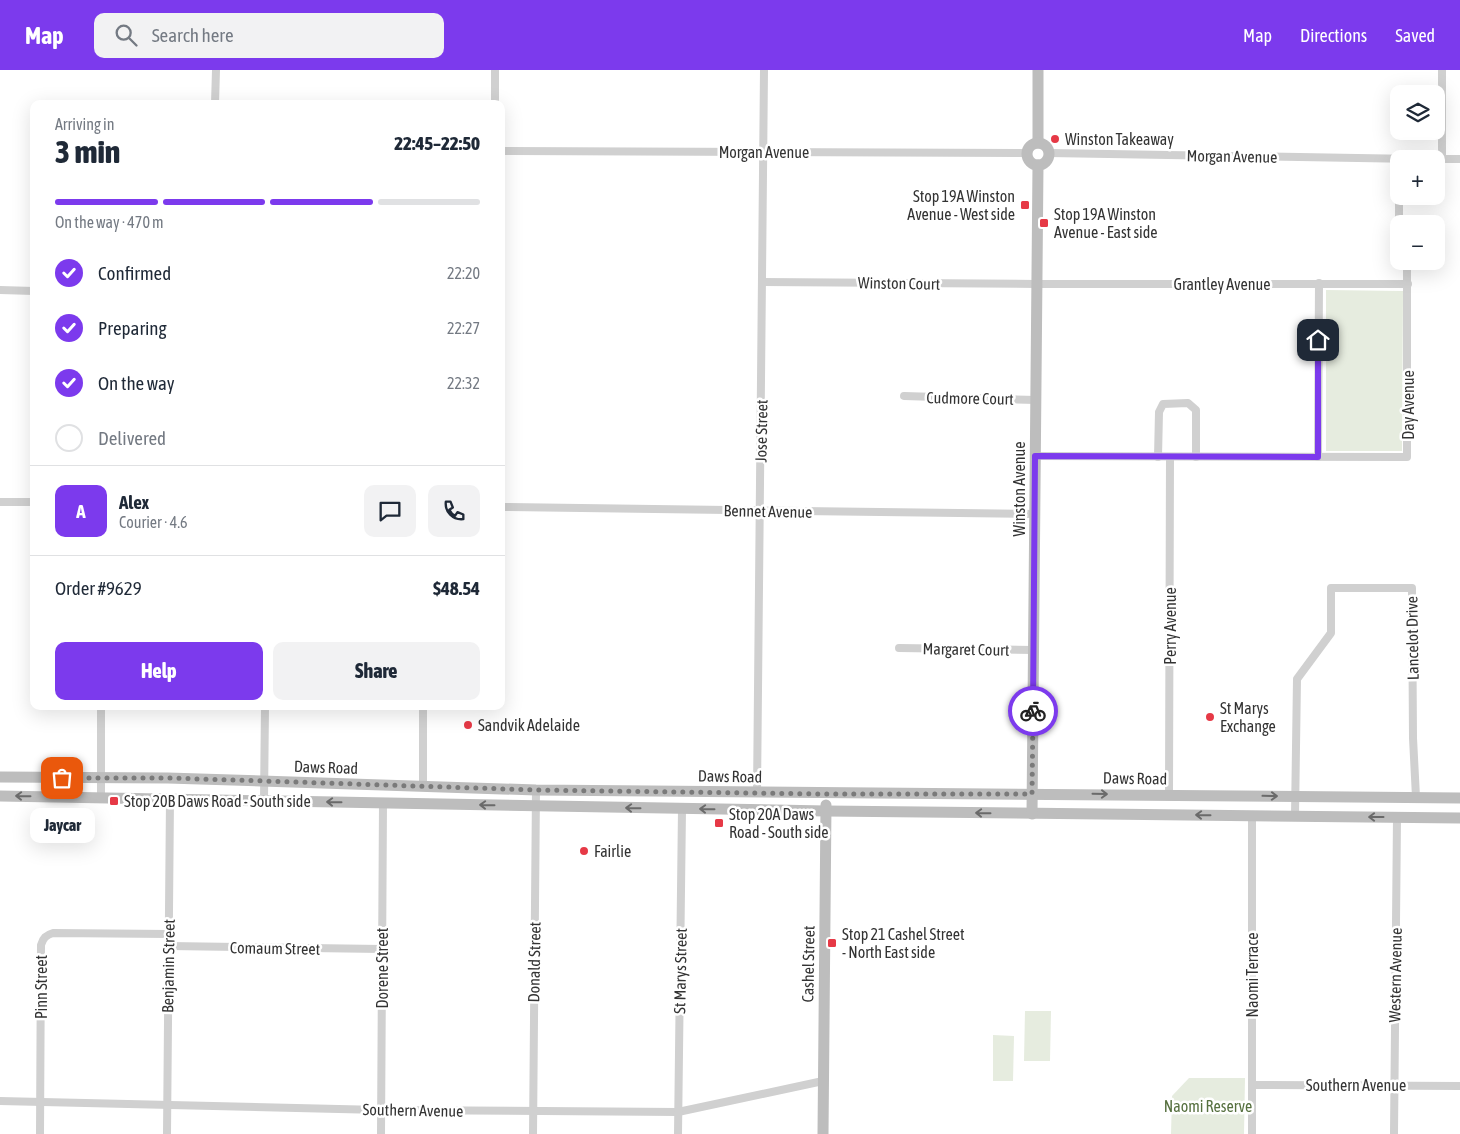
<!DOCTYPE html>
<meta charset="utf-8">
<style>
:root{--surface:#fff;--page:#f2f2f3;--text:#1f2937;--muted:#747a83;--line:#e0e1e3;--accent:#7c3aed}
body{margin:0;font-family:"Asap Condensed",sans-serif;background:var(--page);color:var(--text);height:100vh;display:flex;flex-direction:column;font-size:19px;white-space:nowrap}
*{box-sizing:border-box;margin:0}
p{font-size:16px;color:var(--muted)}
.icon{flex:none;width:28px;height:28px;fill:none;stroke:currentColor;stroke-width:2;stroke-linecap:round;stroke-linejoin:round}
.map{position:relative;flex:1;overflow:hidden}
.sheet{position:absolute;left:30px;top:30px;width:475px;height:610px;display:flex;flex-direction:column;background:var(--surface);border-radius:10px;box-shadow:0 5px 20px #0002}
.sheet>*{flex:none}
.fabs{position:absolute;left:1390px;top:15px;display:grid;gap:10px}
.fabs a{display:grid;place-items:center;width:55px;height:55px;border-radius:10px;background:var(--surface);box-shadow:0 5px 20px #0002;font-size:25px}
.pin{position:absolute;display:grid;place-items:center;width:42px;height:42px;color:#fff;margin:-21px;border-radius:10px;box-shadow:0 2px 8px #0006}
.courier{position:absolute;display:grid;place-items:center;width:50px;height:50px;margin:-25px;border:4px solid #7c3aed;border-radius:50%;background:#fff;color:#222;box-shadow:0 1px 6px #0007}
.bubble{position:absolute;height:35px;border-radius:10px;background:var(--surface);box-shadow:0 5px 20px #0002;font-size:16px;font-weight:800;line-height:35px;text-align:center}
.overview em{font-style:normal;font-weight:800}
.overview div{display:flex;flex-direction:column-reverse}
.overview{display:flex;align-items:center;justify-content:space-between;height:85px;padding:0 25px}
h1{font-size:32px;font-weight:800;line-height:38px}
.bar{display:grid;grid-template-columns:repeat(4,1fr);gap:8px 5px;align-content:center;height:60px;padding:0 25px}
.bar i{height:6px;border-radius:4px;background:var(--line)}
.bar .on{background:var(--accent)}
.bar p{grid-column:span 4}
.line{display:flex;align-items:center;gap:12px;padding:0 25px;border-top:1px solid var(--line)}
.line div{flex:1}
.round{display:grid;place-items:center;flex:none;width:52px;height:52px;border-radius:10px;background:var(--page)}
ol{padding:0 25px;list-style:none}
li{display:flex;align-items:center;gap:15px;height:55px}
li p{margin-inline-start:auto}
li .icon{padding:5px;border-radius:50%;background:var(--accent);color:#fff;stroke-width:4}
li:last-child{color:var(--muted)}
li i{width:28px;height:28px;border:2px solid var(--line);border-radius:50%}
.action{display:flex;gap:10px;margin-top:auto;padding:10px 25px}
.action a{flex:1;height:58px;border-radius:10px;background:var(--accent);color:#fff;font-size:20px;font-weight:800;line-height:58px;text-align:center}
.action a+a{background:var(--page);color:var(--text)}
header{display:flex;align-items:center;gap:30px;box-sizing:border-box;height:70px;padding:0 25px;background:var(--accent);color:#fff}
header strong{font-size:24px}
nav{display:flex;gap:28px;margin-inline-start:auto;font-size:18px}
.search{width:350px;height:45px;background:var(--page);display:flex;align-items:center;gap:12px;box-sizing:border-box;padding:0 18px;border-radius:10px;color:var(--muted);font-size:19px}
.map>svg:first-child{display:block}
.green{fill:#e6ecdf}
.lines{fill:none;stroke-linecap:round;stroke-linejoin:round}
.street{stroke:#d0d0d0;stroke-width:8}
.secondary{stroke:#bdbdbd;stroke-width:11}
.oneway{stroke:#6a6a6a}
.done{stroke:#7a7a7a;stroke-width:5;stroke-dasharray:0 9}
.route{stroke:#7c3aed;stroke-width:6}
.poi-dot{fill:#e63946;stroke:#fff;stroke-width:2}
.labels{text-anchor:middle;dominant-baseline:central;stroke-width:5;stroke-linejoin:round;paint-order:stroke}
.poi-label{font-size:16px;fill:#333;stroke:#fff;text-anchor:start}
.street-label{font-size:16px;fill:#333;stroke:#fff}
.park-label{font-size:16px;fill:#56703f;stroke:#fff}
</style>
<header>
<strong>Map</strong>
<div class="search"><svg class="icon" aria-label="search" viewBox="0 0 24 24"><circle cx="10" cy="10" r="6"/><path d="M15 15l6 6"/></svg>Search here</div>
<nav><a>Map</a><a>Directions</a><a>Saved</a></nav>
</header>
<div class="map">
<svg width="1460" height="1064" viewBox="0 0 1460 1064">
<rect width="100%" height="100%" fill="#fff"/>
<g class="green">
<path d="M1326,220L1403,221L1402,381H1326Z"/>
<path d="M1025,941H1051L1050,991H1024Z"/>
<path d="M993,965L1014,966L1013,1011H993Z"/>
<path d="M1189,1008H1245L1244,1064H1171L1172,1026Z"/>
</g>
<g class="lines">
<g class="street">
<path d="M215,34L216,0"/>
<path d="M495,34V0"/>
<path d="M501,81L1027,83"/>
<path d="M1049,83L1416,89"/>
<path d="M1399,89V159"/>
<path d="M1436,89H1460"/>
<path d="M1442,89V0"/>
<path d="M762,212L1037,214H1408"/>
<path d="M0,220L34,221"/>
<path d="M904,326L1036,330"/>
<path d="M1035,386L1407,387V191"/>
<path d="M1158,387L1159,342L1163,334L1188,333L1196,340V387"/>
<path d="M1318,387L1319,213"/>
<path d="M0,432H34"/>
<path d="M501,437L1035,444"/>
<path d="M899,578L1034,580"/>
<path d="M423,717V636"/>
<path d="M757,723L764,0"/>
<path d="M1169,725L1170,387"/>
<path d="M101,727V636"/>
<path d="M264,731L265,636"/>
<path d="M1252,746V1064"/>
<path d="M1295,746L1297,609L1331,563V518H1412L1413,668L1416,727"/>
<path d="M169,876L382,879"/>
<path d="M1253,1015L1460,1016"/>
<path d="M0,1031L381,1040L678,1042L823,1011"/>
<path d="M40,1064L41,875C43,868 46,865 53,863L169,864"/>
<path d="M167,1064L170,729"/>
<path d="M381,1064L383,733"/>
<path d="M533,1064L536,720"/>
<path d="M678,1064L682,739"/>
<path d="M1394,1064L1397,747"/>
</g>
<g class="secondary">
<path d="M1038,73V0"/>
<circle cx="1038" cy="84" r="11"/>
<path d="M0,707L168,708L536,720L1460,728"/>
<path d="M0,726L826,741L1460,748"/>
<path d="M1032,744L1038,95"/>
<path d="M823,1064L826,735"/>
</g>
</g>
<defs><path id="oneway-shaft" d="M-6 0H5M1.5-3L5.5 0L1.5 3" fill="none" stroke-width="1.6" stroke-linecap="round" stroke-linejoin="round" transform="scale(1.25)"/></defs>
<g class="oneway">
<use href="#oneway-shaft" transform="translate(1100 724) rotate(1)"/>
<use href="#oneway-shaft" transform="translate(23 726) rotate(-179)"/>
<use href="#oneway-shaft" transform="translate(1270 726) rotate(1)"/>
<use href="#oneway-shaft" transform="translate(334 732) rotate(-179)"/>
<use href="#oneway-shaft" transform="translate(487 735) rotate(-179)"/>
<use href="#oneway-shaft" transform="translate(633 738) rotate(-179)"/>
<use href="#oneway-shaft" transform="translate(707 739) rotate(-179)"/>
<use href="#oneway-shaft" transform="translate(983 743) rotate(-179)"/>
<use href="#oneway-shaft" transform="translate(1203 745) rotate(-179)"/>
<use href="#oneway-shaft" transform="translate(1376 747) rotate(-180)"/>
</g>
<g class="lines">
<path class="done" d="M62,708H168L264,711L536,720L826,724H1032L1033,641"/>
<path class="route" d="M1033,641L1035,386L1318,387V270"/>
</g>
<g class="poi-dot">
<circle cx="1055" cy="69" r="5"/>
<rect x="1020" y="130" width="10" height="10" rx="2.5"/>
<rect x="1039" y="148" width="10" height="10" rx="2.5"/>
<circle cx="1210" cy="647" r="5"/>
<circle cx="468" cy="655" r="5"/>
<rect x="109" y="726" width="10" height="10" rx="2.5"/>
<rect x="714" y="748" width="10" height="10" rx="2.5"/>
<circle cx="584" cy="781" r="5"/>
<rect x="827" y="868" width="10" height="10" rx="2.5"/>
</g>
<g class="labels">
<g class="poi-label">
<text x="1065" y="69">Winston Takeaway</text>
<text x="1015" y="126" text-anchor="end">Stop 19A Winston<tspan x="1015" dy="18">Avenue - West side</tspan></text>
<text x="1054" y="144">Stop 19A Winston<tspan x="1054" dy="18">Avenue - East side</tspan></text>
<text x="1220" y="638">St Marys<tspan x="1220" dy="18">Exchange</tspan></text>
<text x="478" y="655">Sandvik Adelaide</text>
<text x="124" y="731">Stop 20B Daws Road - South side</text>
<text x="729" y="744">Stop 20A Daws<tspan x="729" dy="18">Road - South side</tspan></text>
<text x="594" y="781">Fairlie</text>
<text x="842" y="864">Stop 21 Cashel Street<tspan x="842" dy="18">- North East side</tspan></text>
</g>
<g class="street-label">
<text x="764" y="82">Morgan Avenue</text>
<text transform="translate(1232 86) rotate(1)">Morgan Avenue</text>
<text transform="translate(899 213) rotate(1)">Winston Court</text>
<text x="1222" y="214">Grantley Avenue</text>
<text transform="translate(970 328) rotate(1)">Cudmore Court</text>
<text transform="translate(1408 335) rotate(-90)">Day Avenue</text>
<text transform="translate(761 361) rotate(-89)">Jose Street</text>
<text transform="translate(1019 419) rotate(-90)">Winston Avenue</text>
<text transform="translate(768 441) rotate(1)">Bennet Avenue</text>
<text transform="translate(1170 556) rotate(-90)">Perry Avenue</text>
<text transform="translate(1412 568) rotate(-91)">Lancelot Drive</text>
<text transform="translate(966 579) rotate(1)">Margaret Court</text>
<text transform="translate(326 697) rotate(2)">Daws Road</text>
<text transform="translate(730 706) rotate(1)">Daws Road</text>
<text transform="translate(1135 708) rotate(1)">Daws Road</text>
<text transform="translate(275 878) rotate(1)">Comaum Street</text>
<text transform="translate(534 892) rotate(-89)">Donald Street</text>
<text transform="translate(808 894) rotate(-89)">Cashel Street</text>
<text transform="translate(168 896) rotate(-89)">Benjamin Street</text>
<text transform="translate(382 898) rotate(-90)">Dorene Street</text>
<text transform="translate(680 901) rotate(-89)">St Marys Street</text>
<text transform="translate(1252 905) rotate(-90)">Naomi Terrace</text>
<text transform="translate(1395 905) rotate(-89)">Western Avenue</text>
<text transform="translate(41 917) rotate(-90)">Pinn Street</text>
<text x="1356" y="1015">Southern Avenue</text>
<text transform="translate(413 1040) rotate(1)">Southern Avenue</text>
</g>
<g class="park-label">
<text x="1208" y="1036">Naomi Reserve</text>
</g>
</g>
</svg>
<div class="fabs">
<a><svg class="icon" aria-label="layers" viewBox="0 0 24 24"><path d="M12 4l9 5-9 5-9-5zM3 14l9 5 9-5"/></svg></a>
<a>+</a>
<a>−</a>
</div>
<div class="pin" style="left:62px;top:708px;background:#ea580c"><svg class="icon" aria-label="bag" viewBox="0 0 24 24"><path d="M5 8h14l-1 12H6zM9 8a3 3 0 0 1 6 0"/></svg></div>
<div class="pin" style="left:1318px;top:270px;background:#1f2937"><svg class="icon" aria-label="home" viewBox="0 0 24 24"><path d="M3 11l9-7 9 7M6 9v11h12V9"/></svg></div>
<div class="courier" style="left:1033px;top:641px"><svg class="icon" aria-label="bike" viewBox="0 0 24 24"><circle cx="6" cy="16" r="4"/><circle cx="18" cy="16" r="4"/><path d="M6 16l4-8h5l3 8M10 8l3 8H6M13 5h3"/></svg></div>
<div class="bubble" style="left:30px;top:738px;width:65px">Jaycar</div>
<section class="sheet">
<div class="overview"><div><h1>3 min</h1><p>Arriving in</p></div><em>22:45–22:50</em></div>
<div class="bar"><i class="on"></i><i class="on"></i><i class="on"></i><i></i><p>On the way · 470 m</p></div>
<ol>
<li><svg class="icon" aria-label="check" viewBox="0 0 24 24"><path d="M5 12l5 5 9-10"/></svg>Confirmed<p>22:20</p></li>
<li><svg class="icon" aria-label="check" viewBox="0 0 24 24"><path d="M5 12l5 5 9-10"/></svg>Preparing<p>22:27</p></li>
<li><svg class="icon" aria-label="check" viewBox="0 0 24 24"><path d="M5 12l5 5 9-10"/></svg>On the way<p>22:32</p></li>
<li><i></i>Delivered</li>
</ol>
<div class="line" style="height:90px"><b class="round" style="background:var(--accent);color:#fff">A</b><div><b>Alex</b><p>Courier · 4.6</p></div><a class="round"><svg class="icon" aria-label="chat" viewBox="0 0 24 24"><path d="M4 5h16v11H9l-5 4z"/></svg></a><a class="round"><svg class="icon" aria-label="phone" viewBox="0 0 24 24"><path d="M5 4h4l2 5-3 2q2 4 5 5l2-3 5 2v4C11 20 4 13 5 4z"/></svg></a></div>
<div class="line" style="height:65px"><div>Order #9629</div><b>$48.54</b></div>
<div class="action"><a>Help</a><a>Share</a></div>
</section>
</div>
